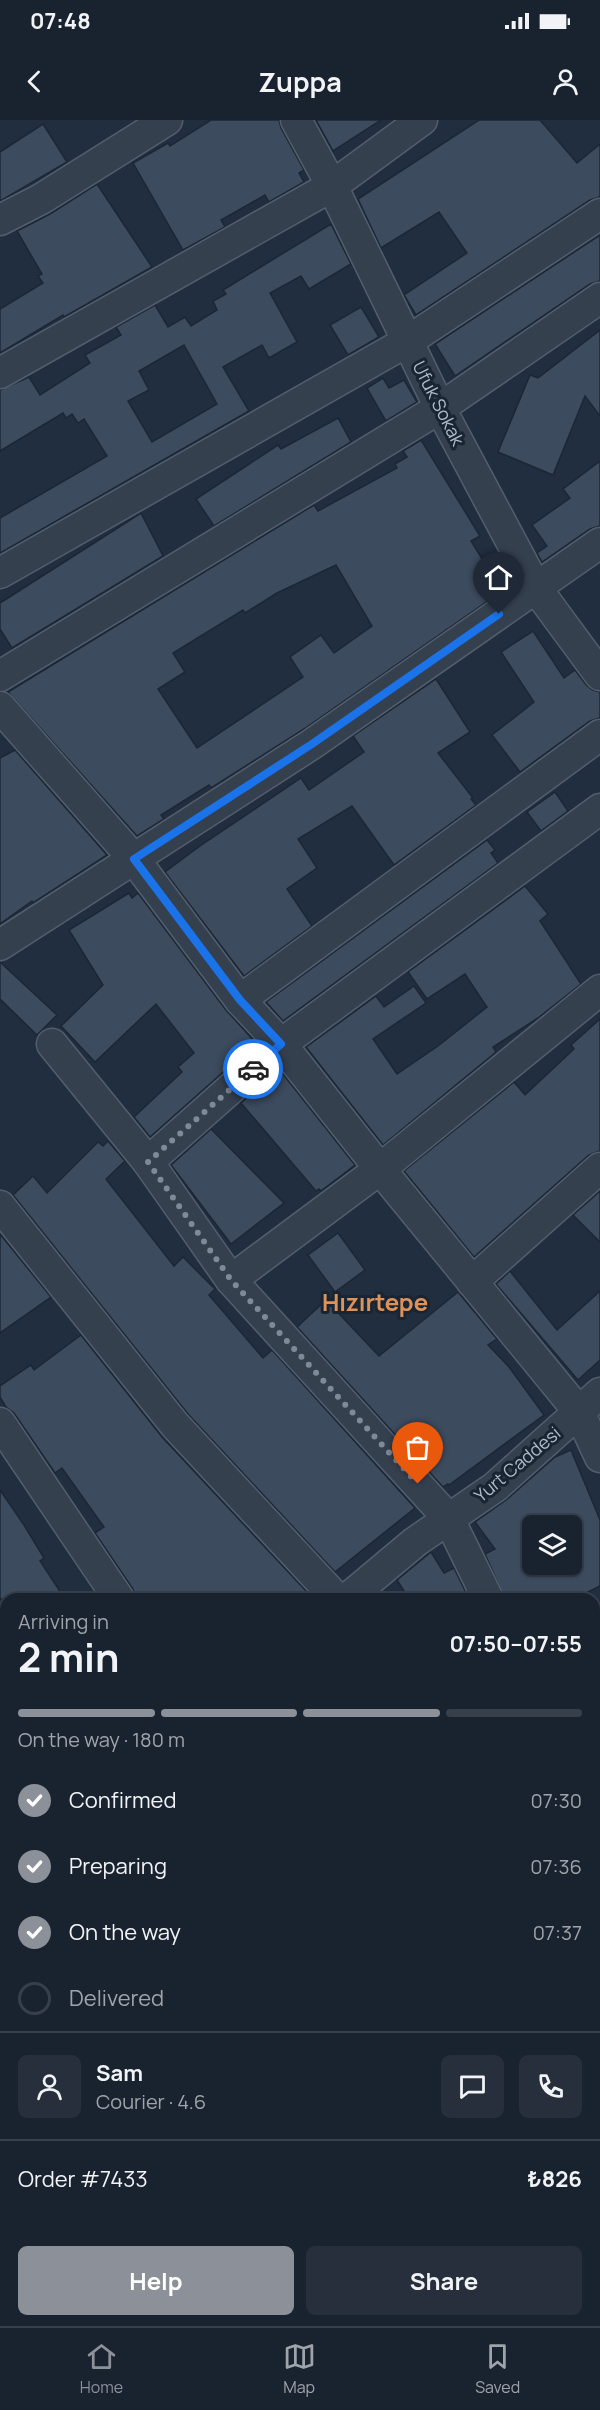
<!DOCTYPE html>
<meta charset="utf-8">
<style>
:root{--surface:#19222f;--page:#262f3b;--text:#f1f3f6;--muted:#9fa4aa;--line:#373f4b;--accent:#8c9099}
body{margin:0;font-family:Manrope,sans-serif;background:var(--page);color:var(--text);height:100vh;display:flex;flex-direction:column;font-size:22px;white-space:nowrap}
*{box-sizing:border-box;margin:0}
p{font-size:20px;color:var(--muted)}
.icon{flex:none;width:33px;height:33px;fill:none;stroke:currentColor;stroke-width:2;stroke-linecap:round;stroke-linejoin:round}
.map{position:relative;flex:1;overflow:hidden}
.drawer{position:absolute;left:0px;top:1473px;width:600px;height:734px;display:flex;flex-direction:column;background:var(--surface);border-radius:18px 18px 0 0;box-shadow:0 2px 4px #0004,0 0 0 2px var(--line)}
.drawer>*{flex:none}
.fabs{position:absolute;left:522px;top:1395px;display:grid;gap:12px}
.fabs a{display:grid;place-items:center;width:60px;height:60px;border-radius:9px;background:var(--surface);box-shadow:0 2px 4px #0004,0 0 0 2px var(--line);font-size:30px}
.pin{position:absolute;display:grid;place-items:center;width:51px;height:51px;color:#fff;margin:-62px -26px;border-radius:50% 50% 50% 0;rotate:-45deg;box-shadow:0 0 6px #0007}
.pin .icon{rotate:45deg}
.courier{position:absolute;display:grid;place-items:center;width:60px;height:60px;margin:-30px;border:4px solid #1a73e8;border-radius:50%;background:#fff;color:#222;box-shadow:0 2px 8px #0007}
.headline em{font-style:normal;font-weight:700}
.headline div{display:flex;flex-direction:column-reverse}
.headline{display:flex;align-items:center;justify-content:space-between;height:102px;padding:0 18px}
h1{font-size:39px;font-weight:700;line-height:45px}
.bar{display:grid;grid-template-columns:repeat(4,1fr);gap:9px 6px;align-content:center;height:72px;padding:0 18px}
.bar i{height:8px;border-radius:4px;background:var(--line)}
.bar .on{background:var(--accent)}
.bar p{grid-column:span 4}
.line{display:flex;align-items:center;gap:15px;padding:0 18px;border-top:2px solid var(--line)}
.line div{flex:1}
.round{display:grid;place-items:center;flex:none;width:63px;height:63px;border-radius:9px;background:var(--page)}
ol{padding:0 18px;list-style:none}
li{display:flex;align-items:center;gap:18px;height:66px}
li p{margin-inline-start:auto}
li .icon{padding:6px;border-radius:50%;background:var(--accent);color:#fff;stroke-width:4}
li:last-child{color:var(--muted)}
li i{width:33px;height:33px;border:3px solid var(--line);border-radius:50%}
.button{display:flex;gap:12px;margin-top:auto;padding:12px 18px}
.button a{flex:1;height:69px;border-radius:9px;background:var(--accent);color:#fff;font-size:24px;font-weight:700;line-height:69px;text-align:center}
.button a+a{background:var(--page);color:var(--text)}
.status{display:flex;justify-content:space-between;align-items:center;height:42px;padding:0 30px;background:var(--surface);direction:ltr}
.status svg{height:16px;fill:currentColor}
header{display:flex;justify-content:space-between;align-items:center;height:78px;padding:0 18px;background:var(--surface);font-size:27px;font-weight:700}
.menu{display:flex;justify-content:space-around;align-items:center;height:84px;border-top:2px solid var(--line);background:var(--surface);font-size:16px;color:var(--muted)}
.menu a{display:grid;justify-items:center;gap:3px}
.menu .on{color:var(--accent)}
.map>svg:first-child{display:block}
.building{fill:#3d4b5f;stroke:#1c2736;stroke-width:1.5;fill-rule:evenodd}
.lines{fill:none;stroke-linecap:round;stroke-linejoin:round}
.minor-casing{stroke:#535e6d;stroke-width:33}
.minor{stroke:#35404f;stroke-width:30}
.done{stroke:#7f8a99;stroke-width:6;stroke-dasharray:0 10.8}
.route{stroke:#1a73e8;stroke-width:8}
.labels{text-anchor:middle;dominant-baseline:central;stroke-width:6;stroke-linejoin:round;paint-order:stroke}
.street-label{font-size:18px;fill:#b1bbca;stroke:#1a2534}
.district-label{font-size:24px;font-weight:bold;fill:#df9257;stroke:#1a2534}
</style>
<div class="status"><b>07:48</b><svg viewBox="0 0 49 12"><path d="M0 12V9h3v3zM5 12V6h3v6zM10 12V3h3v9zM15 12V0h3v12zM26 1h20v11H26zM47 4h2v5h-2z"/></svg></div>
<header><svg class="icon" aria-label="back" viewBox="0 0 24 24"><path d="M15 5l-7 7 7 7"/></svg>Zuppa<svg class="icon" aria-label="person" viewBox="0 0 24 24"><circle cx="12" cy="8" r="4"/><path d="M4 21q1-7 8-7t8 7"/></svg></header>
<div class="map">
<svg width="600" height="2206" viewBox="0 0 600 2206">
<rect width="100%" height="100%" fill="#212e3f"/>
<g class="building">
<path d="M211,0H279L281,8L304,50L299,53L304,62L269,82L265,75L221,100L225,107L183,130L133,43L168,23L170,26Z"/>
<path d="M316,0H381L333,31Z"/>
<path d="M479,0H540L577,43L600,24V77L590,80L416,195L404,175L467,133L439,92L381,128L358,79Z"/>
<path d="M43,4L67,42L0,81V32Z"/>
<path d="M97,64L152,147L64,197L63,195L0,233V189L43,163L38,156L42,154L17,111L50,94Z"/>
<path d="M331,104L351,144L309,169L301,156L270,173L297,222L269,238L262,225L223,247L249,291L0,433V398L107,336L84,299L78,303L72,294L66,298L63,293L0,331V270L29,257L40,275L90,243L85,235L121,215L116,207L155,185L168,207L185,197L191,206L217,190L213,181L226,174L223,170ZM184,225L217,284L152,322L128,281L149,270L139,251Z"/>
<path d="M600,115V161L590,164L455,256L435,224Z"/>
<path d="M361,187L379,217L348,235L330,205Z"/>
<path d="M600,210V296L585,276L553,355L498,332L530,255L538,258Z"/>
<path d="M383,258L389,268L404,260L417,282L386,301L367,268Z"/>
<path d="M338,298L351,322L214,406L196,379L278,325L281,329Z"/>
<path d="M421,320L480,416L471,421L502,471L304,609L211,668L209,665L161,695L164,699L137,716L8,572L314,385L318,391L397,348L395,344L407,337L403,331ZM336,445L372,506L334,533L321,515L290,537L303,557L197,628L158,569L185,552L173,533L243,490L245,493L277,473Z"/>
<path d="M600,341V406L590,409L542,442L537,433L547,426L532,405L570,378L563,369Z"/>
<path d="M141,393L163,436L12,528L0,509V483Z"/>
<path d="M533,511L564,558L575,550L587,566L593,570L600,572V598L590,601L520,652L492,615L534,582L501,532Z"/>
<path d="M436,559L470,612L438,633L473,678L471,679L476,685L394,745L352,686L298,719L317,748L287,769L312,806L244,856L165,752L200,726L301,658L309,670L364,632L353,616Z"/>
<path d="M15,630L107,735L33,783L32,781L0,804V638Z"/>
<path d="M555,672L568,691L541,711L527,692Z"/>
<path d="M487,720L495,730L491,733L498,743L283,901L266,882Z"/>
<path d="M525,766L548,794L540,801L581,864L538,898L493,927L496,932L383,1025L306,927L376,876L384,887L414,866L426,883L373,919L397,954L438,926L487,887L465,854L427,879L408,852Z"/>
<path d="M129,773L132,778L138,773L226,890L256,923L150,1017L134,997L182,952L178,947L194,933L156,884L95,942L61,906L103,865L69,810Z"/>
<path d="M0,842L57,895L37,915L0,879Z"/>
<path d="M600,899V1031L589,1035L474,1137L404,1051L514,962L525,975L574,929L571,925Z"/>
<path d="M279,949L355,1045L321,1071L319,1069L316,1071L241,983Z"/>
<path d="M211,1009L284,1083L231,1124L171,1045Z"/>
<path d="M108,1021L125,1041L106,1059L174,1146L183,1137L215,1169L209,1175L263,1238L272,1230L415,1388L335,1452L188,1294L13,1075L33,1056L47,1073L98,1022L103,1026Z"/>
<path d="M600,1071V1122L573,1095Z"/>
<path d="M338,1113L365,1150L335,1172L308,1135Z"/>
<path d="M0,1114L51,1177L0,1213Z"/>
<path d="M510,1151L557,1210L600,1171V1240L578,1260L496,1164Z"/>
<path d="M458,1172L497,1219L488,1225L509,1247L544,1295L449,1365L448,1364L443,1367L297,1207L326,1180L379,1236Z"/>
<path d="M81,1215L162,1317L308,1473L300,1479H136L133,1469L95,1413L104,1407L62,1348L55,1353L14,1293L6,1287L0,1277V1266L31,1245L34,1250Z"/>
<path d="M571,1330L600,1400V1466L574,1479H505L485,1434L495,1429L475,1402L506,1380L555,1337ZM532,1406H572V1444H532Z"/>
<path d="M0,1370L24,1405L44,1438L40,1441L65,1479H0Z"/>
<path d="M431,1432L444,1453L454,1448L469,1479H409L397,1460Z"/>
</g>
<g class="lines">
<defs>
<g id="minor">
<path d="M296,0L332,66L440,288L536,468L600,555"/>
<path d="M0,100L41,79L167,0"/>
<path d="M0,253L332,66L422,0"/>
<path d="M0,453L408,221L600,94"/>
<path d="M0,556L440,288L600,178"/>
<path d="M0,587L134,739L240,880L281,924L380,1049L579,1292L600,1337"/>
<path d="M0,825L312,624L600,423"/>
<path d="M240,880L600,615"/>
<path d="M52,924L148,1042L231,1160L449,1399L488,1479"/>
<path d="M148,1042L281,924L600,689"/>
<path d="M0,1086L175,1305L337,1479"/>
<path d="M231,1160L380,1049L600,870"/>
<path d="M472,1162L600,1048"/>
<path d="M0,1303L119,1479"/>
<path d="M347,1479L415,1422L495,1367L600,1273"/>
<path d="M594,1691L600,1700"/>
<path d="M0,1729L6,1735"/>
<path d="M0,1761L6,1756"/>
<path d="M594,1956L600,1964"/>
<path d="M544,2200L548,2206"/>
<path d="M495,2206V2200"/>
</g>
</defs>
<use href="#minor" class="minor-casing"/>
<use href="#minor" class="minor"/>
</g>
<g class="lines">
<path class="done" d="M253,949L148,1042L231,1160L418,1364"/>
<path class="route" d="M253,949L281,924L240,880L134,739L312,624L499,494"/>
</g>
<g class="labels">
<g class="street-label">
<text transform="translate(439 283) rotate(63)">Ufuk Sokak</text>
<text transform="translate(517 1344) rotate(-40)">Yurt Caddesi</text>
</g>
<g class="district-label">
<text x="375" y="1181">Hızırtepe</text>
</g>
</g>
</svg>
<div class="fabs">
<a><svg class="icon" aria-label="layers" viewBox="0 0 24 24"><path d="M12 4l9 5-9 5-9-5zM3 14l9 5 9-5"/></svg></a>
</div>
<div class="pin" style="left:418px;top:1364px;background:#ea580c"><svg class="icon" aria-label="bag" viewBox="0 0 24 24"><path d="M5 8h14l-1 12H6zM9 8a3 3 0 0 1 6 0"/></svg></div>
<div class="pin" style="left:499px;top:494px;background:#1f2937"><svg class="icon" aria-label="home" viewBox="0 0 24 24"><path d="M3 11l9-7 9 7M6 9v11h12V9"/></svg></div>
<div class="courier" style="left:253px;top:949px"><svg class="icon" aria-label="car" viewBox="0 0 24 24"><path d="M5 17H2v-5l4-1 3-4h7l3 4 3 1v5h-3M9 17h6M6 11h13"/><circle cx="7" cy="17" r="2"/><circle cx="17" cy="17" r="2"/></svg></div>
<section class="drawer">
<div class="headline"><div><h1>2 min</h1><p>Arriving in</p></div><em>07:50–07:55</em></div>
<div class="bar"><i class="on"></i><i class="on"></i><i class="on"></i><i></i><p>On the way · 180 m</p></div>
<ol>
<li><svg class="icon" aria-label="check" viewBox="0 0 24 24"><path d="M5 12l5 5 9-10"/></svg>Confirmed<p>07:30</p></li>
<li><svg class="icon" aria-label="check" viewBox="0 0 24 24"><path d="M5 12l5 5 9-10"/></svg>Preparing<p>07:36</p></li>
<li><svg class="icon" aria-label="check" viewBox="0 0 24 24"><path d="M5 12l5 5 9-10"/></svg>On the way<p>07:37</p></li>
<li><i></i>Delivered</li>
</ol>
<div class="line" style="height:108px"><a class="round"><svg class="icon" aria-label="person" viewBox="0 0 24 24"><circle cx="12" cy="8" r="4"/><path d="M4 21q1-7 8-7t8 7"/></svg></a><div><b>Sam</b><p>Courier · 4.6</p></div><a class="round"><svg class="icon" aria-label="chat" viewBox="0 0 24 24"><path d="M4 5h16v11H9l-5 4z"/></svg></a><a class="round"><svg class="icon" aria-label="phone" viewBox="0 0 24 24"><path d="M5 4h4l2 5-3 2q2 4 5 5l2-3 5 2v4C11 20 4 13 5 4z"/></svg></a></div>
<div class="line" style="height:78px"><div>Order #7433</div><b>₺826</b></div>
<div class="button"><a>Help</a><a>Share</a></div>
</section>
</div>
<nav class="menu">
<a class="on"><svg class="icon" aria-label="home" viewBox="0 0 24 24"><path d="M3 11l9-7 9 7M6 9v11h12V9"/></svg>Home</a>
<a><svg class="icon" aria-label="map" viewBox="0 0 24 24"><path d="M3 6l6-2 6 2 6-2v14l-6 2-6-2-6 2zM9 4v14M15 6v14"/></svg>Map</a>
<a><svg class="icon" aria-label="saved" viewBox="0 0 24 24"><path d="M7 4h10v16l-5-4-5 4z"/></svg>Saved</a>
</nav>
